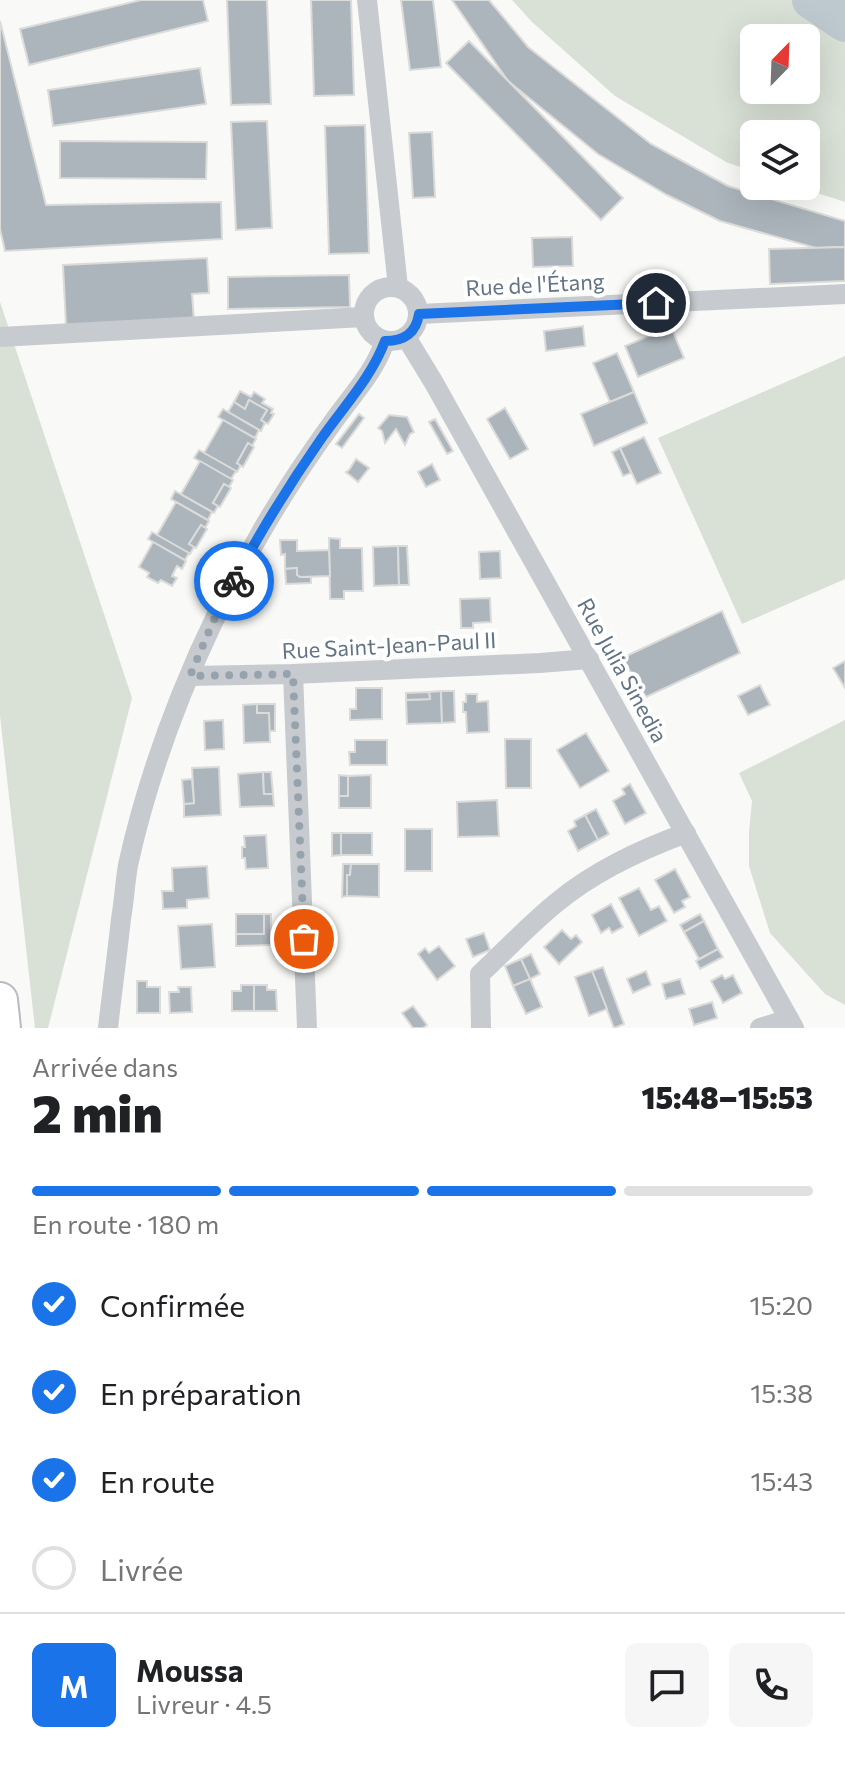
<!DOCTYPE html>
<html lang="fr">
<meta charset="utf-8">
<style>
:root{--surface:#fff;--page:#f6f6f6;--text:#202124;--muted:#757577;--line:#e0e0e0;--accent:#1a73e8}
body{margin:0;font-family:Commissioner,sans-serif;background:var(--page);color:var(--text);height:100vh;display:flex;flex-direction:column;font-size:30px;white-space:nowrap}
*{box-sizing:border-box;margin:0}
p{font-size:26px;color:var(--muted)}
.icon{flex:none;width:44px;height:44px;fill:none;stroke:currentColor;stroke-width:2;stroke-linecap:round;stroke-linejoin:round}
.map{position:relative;height:1028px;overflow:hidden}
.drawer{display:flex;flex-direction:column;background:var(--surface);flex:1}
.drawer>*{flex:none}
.needle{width:52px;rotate:23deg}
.tools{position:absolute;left:740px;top:24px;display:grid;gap:16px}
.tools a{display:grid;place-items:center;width:80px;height:80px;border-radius:12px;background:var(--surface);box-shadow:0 8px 32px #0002;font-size:40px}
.pin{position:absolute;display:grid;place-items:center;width:68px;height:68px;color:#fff;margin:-34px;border:4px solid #fff;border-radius:50%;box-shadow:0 2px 8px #0007}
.courier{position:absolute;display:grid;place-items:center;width:80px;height:80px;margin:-40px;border:6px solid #1a73e8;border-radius:50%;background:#fff;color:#222;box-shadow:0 2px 10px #0007}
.overview em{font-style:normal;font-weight:800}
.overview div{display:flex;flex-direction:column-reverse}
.overview{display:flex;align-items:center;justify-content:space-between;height:136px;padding:0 32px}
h1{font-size:52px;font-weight:800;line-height:60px}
.bar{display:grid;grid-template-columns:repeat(4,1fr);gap:12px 8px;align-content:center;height:96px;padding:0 32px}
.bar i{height:10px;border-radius:6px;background:var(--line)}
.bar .current{background:var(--accent)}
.bar p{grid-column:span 4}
.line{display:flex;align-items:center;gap:20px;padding:0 32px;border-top:2px solid var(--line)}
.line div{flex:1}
.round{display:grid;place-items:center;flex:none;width:84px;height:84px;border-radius:12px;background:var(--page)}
ol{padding:0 32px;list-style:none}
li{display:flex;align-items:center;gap:24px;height:88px}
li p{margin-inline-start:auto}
li .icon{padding:8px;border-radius:50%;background:var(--accent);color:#fff;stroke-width:4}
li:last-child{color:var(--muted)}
li i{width:44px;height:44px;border:4px solid var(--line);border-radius:50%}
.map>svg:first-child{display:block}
.green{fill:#d9e0d6;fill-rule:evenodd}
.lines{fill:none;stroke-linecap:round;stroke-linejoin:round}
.river{stroke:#bec9cf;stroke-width:38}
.building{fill:#acb5bc;stroke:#dbdbd9;stroke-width:2}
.trunk-casing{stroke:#b7bbbf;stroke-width:38}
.minor{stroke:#c7cbcf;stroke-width:20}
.trunk{stroke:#fff;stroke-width:34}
.done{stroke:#97a3ac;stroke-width:8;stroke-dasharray:0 14.4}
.route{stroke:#1a73e8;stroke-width:10}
.labels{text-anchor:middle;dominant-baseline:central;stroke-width:8;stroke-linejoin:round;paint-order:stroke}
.street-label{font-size:22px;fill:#627484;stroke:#fff}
</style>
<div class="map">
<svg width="845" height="1028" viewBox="0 0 845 1028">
<rect width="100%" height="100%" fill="#f9faf7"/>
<g class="green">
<path d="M512,0H845V202L796,186H806V134H754V172L726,162L615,96L532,22ZM806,38V90H754V38Z"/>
<path d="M0,302L132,698L48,1028H35L0,716Z"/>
<path d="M845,356V579L742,624L658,438Z"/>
<path d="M845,720V1005L825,994L770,933L749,866V832L752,801L739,773Z"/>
</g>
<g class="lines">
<path class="river" d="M811,0L845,23"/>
</g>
<g class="building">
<path d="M141,0H203L208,21L29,65L20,29Z"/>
<path d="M227,0H267L271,104L231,105Z"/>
<path d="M311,0H351L354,95L314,96Z"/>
<path d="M401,0H433L441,67L410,70Z"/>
<path d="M452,0H489L528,47L651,144L728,186L845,221V247L816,248L720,221L667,195L598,154L508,81Z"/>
<path d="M0,21L46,205L221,202L222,239L5,251L0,229Z"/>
<path d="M469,41L623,198L601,220L446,63Z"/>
<path d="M200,68L206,104L53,126L48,90Z"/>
<path d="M267,121L272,228L236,230L231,122Z"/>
<path d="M365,125L369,253L329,254L325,126Z"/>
<path d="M432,132L435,197L413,198L409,133Z"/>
<path d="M60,141L207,142L206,179L60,178Z"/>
<path d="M572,237L573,266L533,267L532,238Z"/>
<path d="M845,247V281L770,284L769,249Z"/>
<path d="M207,258L209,293L192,294L194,320L66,326L63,265Z"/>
<path d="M349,275L350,307L228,309V277Z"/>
<path d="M583,326L585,346L546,351L544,331Z"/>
<path d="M671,327L684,358L638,377L625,346Z"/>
<path d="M617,353L634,392L610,402L593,363Z"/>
<path d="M240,391L251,397L254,392L265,399L262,403L273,409L271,413L274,414L268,424L261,420L267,410L249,400L245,409L234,402Z"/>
<path d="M634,392L647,423L594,446L581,414Z"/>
<path d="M249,400L267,410L261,420L265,423L261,431L228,412L234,402L245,409Z"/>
<path d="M505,408L528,449L510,459L487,419Z"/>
<path d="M223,409L259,430L255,438L218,417Z"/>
<path d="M359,414L364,418L342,448L336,444Z"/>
<path d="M389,415L407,417L414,432L410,434L405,445L396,429L385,443L382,431L378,428Z"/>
<path d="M435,419L453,451L447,454L429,422Z"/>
<path d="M223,420L256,439L252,446L248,443L237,463L241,465L237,472L204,453Z"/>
<path d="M644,437L661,473L637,484L620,448Z"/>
<path d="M248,443L254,447L243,467L237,463Z"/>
<path d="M620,448L631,473L623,476L612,452Z"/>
<path d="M199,450L236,471L231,479L194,458Z"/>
<path d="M356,459L369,468L358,482L346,472L349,470Z"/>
<path d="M200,461L233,480L229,487L224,484L213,503L218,506L214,513L181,494Z"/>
<path d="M432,464L440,480L426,487L418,472Z"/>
<path d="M224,484L231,488L220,507L213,503Z"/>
<path d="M175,491L212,512L208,520L171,499Z"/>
<path d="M176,502L209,521L205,528L201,525L189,544L194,547L190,554L157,535Z"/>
<path d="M201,525L207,529L196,548L189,544Z"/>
<path d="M152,532L189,553L185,560L148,539Z"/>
<path d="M329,538L340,539V548H362L363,591H344V599H330Z"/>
<path d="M280,540H297V551L329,550L330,576L300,577L297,575V568L285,569V554L281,555Z"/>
<path d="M153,542L186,561L182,569L177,566L172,576L177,578L172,586L161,580L158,583L147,577L149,573L139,567Z"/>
<path d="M398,546L399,585L374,586L373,547Z"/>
<path d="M398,546H407L409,585H399Z"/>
<path d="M500,551L501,578L480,579L479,552Z"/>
<path d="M297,568V575L300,577H311V583L286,584L285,569Z"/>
<path d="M490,598L491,622L473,623V628H461L460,599Z"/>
<path d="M722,611L740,653L646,697L622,658Z"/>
<path d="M845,661V688L833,668Z"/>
<path d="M760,685L770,705L748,715L738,696Z"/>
<path d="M356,688H382V719L350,720V709H356Z"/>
<path d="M441,691L442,723L407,724L406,700L430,699L429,692Z"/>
<path d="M441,691H454L455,722L442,723Z"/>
<path d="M429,692L430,699L406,700V693Z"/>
<path d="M466,694H477V702L488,701L489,732L467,733L466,712H463V702H466Z"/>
<path d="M257,704H275V731H269V713H257Z"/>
<path d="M257,704V713H269L270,742L244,743L243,705Z"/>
<path d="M223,720L224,749L205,750L204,721Z"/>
<path d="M586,733L609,771L580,788L557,750Z"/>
<path d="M505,739H531V788H506Z"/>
<path d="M355,740H387V765H350L349,752H355Z"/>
<path d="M219,767L221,815L184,817V804L194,803L192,768Z"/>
<path d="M263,772L264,794H273L274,806L240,807L238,774Z"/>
<path d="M263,772H271L273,794H264Z"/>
<path d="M339,775L348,776V796H339Z"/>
<path d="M371,775V808H339V796H348V776Z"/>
<path d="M192,779L194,803L184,804L182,780Z"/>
<path d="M630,784L646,813L625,824L613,801L625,794L622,789Z"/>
<path d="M497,800L499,836L458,837L457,802Z"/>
<path d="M596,809L609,834L598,840L585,815Z"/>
<path d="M585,815L598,840L578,851L568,831L576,826L574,821Z"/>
<rect x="405" y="829" width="27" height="42"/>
<path d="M332,833H341V855L332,856Z"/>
<rect x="341" y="833" width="31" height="22"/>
<path d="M266,835L268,868L246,869L245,858H242V847H245L244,836Z"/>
<path d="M343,864H351L350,875H347V896L342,897Z"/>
<path d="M351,864H379V897L347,896V875H350Z"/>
<path d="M207,866L209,898L187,900V908L163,909L162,891H173L172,868Z"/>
<path d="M675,869L690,897L682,901L685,907L674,913L655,880Z"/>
<path d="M639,888L651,910L659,906L667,921L639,936L619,898Z"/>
<path d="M611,904L623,927L612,933L609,928L601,933L592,915Z"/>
<rect x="236" y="914" width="28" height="20"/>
<path d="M264,914H271V945L236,946V934H264Z"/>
<path d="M700,914L704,921L684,932L680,925Z"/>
<path d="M704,921L718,949L699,959L684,932Z"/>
<path d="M212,924L215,967L181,969L178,926Z"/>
<path d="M562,930L571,939L576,935L582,942L559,964L544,947Z"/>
<path d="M484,933L490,950L473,957L466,939Z"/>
<path d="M439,946L455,966L437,980L418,954L425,948L429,953Z"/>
<path d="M718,949L723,957L700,969L696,961Z"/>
<path d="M531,954L540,974L530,979L521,959Z"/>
<path d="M521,959L530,979L513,986L505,966Z"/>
<path d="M603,967L624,1024L614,1028L592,971Z"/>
<path d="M592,971L607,1009L589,1016L575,977Z"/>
<path d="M646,971L651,985L633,993L627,979Z"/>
<path d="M722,975L725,979L733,975L742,993L723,1003L711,981Z"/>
<path d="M530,979L542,1007L526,1014L513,986Z"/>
<path d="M680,979L685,994L666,999L662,984Z"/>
<path d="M137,981H147V987H160V1013H137Z"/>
<path d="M241,985H254V1011H232V991H241Z"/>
<path d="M254,985H267V990H276L277,1011H254Z"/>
<path d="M178,987H191L192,1012L170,1013L169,992H179Z"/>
<path d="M712,1002L717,1018L694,1025L689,1009Z"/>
<path d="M413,1006L427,1025L423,1028H413L402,1013Z"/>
</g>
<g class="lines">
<defs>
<path id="trunk" d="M0,1000L3,1028"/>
</defs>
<use href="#trunk" class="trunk-casing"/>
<g class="minor">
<path d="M367,0L398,287"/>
<circle cx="391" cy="314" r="27"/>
<path d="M419,314L845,294"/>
<path d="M0,337L364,317"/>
<path d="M406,337L434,383L794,1028"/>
<path d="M293,674L307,1028"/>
<path d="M190,676L293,674L540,663L589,659"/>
<path d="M108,1028C112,992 117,956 121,919C124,902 125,883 128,865C153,752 201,634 260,534C282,495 307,458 333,422C352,395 374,373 385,341"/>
<path d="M481,1028L480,974C505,951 529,925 556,903C594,871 640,850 686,833"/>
<path d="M760,1028L789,1019"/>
</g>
<use href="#trunk" class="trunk"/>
</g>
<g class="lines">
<path class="done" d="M234,581L216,615L190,676L293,674L304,939"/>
<path class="route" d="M234,581C260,532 289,485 321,439C344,406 371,378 385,341C404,341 416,333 419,314L656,303"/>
</g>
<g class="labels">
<g class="street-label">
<text transform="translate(535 284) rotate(-3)">Rue de l'Étang</text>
<text transform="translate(389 645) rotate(-3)">Rue Saint-Jean-Paul II</text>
<text transform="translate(623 670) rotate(61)">Rue Julia Sinedia</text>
</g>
</g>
</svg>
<div class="tools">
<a><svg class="needle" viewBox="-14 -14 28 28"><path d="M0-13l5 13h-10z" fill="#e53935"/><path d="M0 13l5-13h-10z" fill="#757577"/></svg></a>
<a><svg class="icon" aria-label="layers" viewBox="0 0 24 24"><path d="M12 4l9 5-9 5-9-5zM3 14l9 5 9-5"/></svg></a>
</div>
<div class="pin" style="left:304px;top:939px;background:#ea580c"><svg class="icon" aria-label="bag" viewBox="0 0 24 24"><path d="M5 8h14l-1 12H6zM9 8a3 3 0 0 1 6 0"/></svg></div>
<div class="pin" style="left:656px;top:303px;background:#1f2937"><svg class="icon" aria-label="home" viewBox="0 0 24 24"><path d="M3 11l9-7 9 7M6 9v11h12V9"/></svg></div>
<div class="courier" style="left:234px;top:581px"><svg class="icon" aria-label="bike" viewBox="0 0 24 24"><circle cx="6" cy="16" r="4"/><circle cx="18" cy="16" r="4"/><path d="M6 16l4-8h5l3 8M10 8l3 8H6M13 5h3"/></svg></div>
</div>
<section class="drawer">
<div class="overview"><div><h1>2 min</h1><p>Arrivée dans</p></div><em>15:48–15:53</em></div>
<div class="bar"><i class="current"></i><i class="current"></i><i class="current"></i><i></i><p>En route · 180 m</p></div>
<ol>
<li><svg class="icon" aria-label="check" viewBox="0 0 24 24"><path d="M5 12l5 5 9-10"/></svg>Confirmée<p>15:20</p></li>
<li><svg class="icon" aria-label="check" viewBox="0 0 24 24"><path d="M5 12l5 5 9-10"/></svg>En préparation<p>15:38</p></li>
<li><svg class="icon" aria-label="check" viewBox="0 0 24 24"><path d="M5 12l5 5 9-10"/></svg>En route<p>15:43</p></li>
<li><i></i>Livrée</li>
</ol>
<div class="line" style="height:144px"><b class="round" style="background:var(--accent);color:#fff">M</b><div><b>Moussa</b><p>Livreur · 4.5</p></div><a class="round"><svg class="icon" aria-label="chat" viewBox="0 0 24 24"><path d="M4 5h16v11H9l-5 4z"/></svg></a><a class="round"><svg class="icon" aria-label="phone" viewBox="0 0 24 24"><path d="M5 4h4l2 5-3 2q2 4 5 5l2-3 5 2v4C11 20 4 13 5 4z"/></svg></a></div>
</section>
